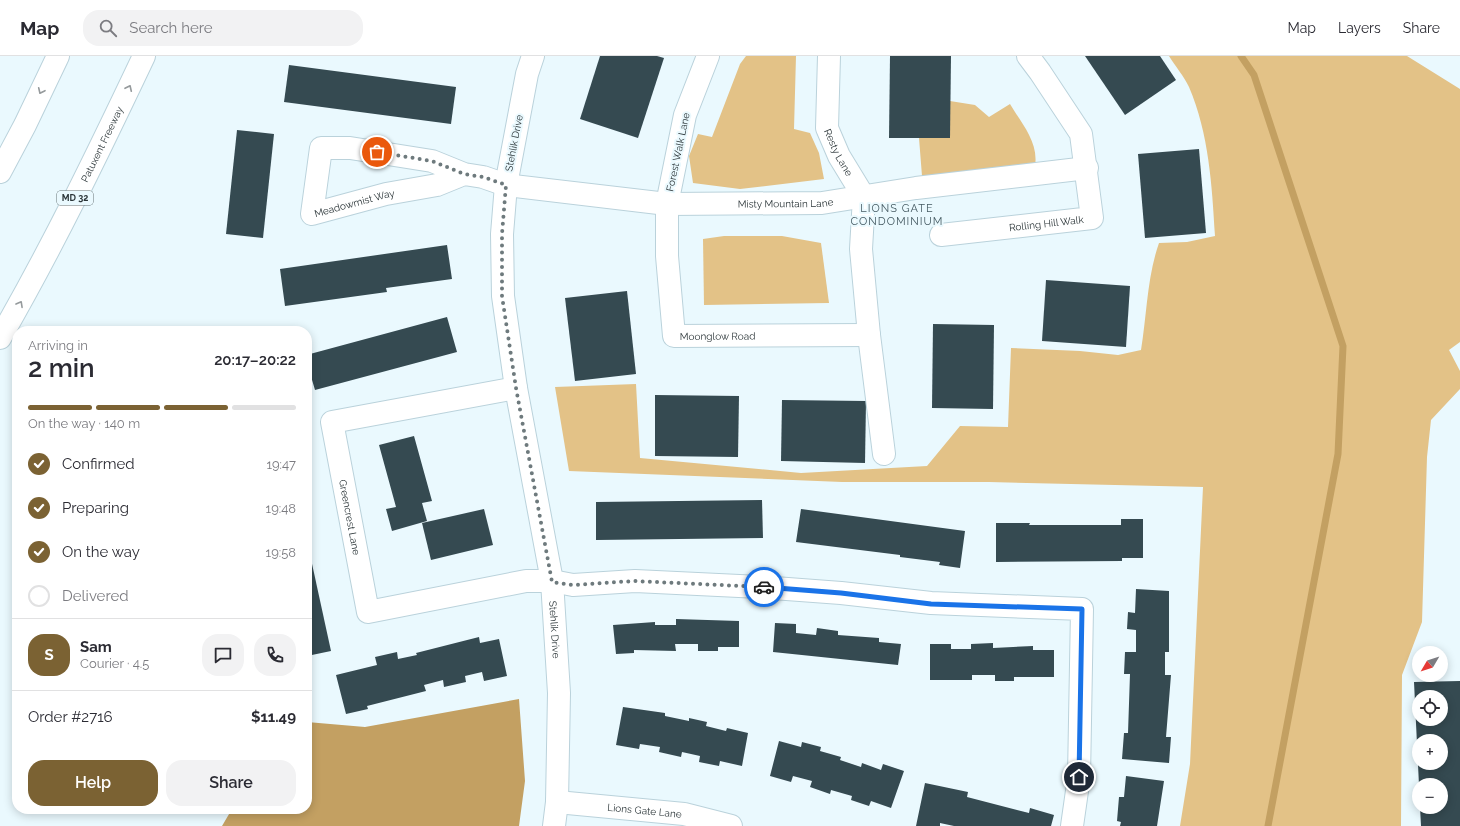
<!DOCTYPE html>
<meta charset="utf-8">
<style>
:root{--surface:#fff;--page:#f2f2f3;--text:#2b2b33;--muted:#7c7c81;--line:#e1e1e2;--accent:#7b6233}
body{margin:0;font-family:Raleway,sans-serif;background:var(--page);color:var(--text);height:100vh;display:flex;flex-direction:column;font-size:15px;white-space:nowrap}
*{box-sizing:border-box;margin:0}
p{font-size:13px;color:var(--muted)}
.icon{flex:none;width:22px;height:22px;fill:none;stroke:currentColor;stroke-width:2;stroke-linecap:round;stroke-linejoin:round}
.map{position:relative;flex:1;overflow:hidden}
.drawer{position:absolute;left:12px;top:270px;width:300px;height:488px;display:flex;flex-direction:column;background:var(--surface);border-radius:16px;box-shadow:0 2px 10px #0003}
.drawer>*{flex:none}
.needle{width:26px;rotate:231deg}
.controls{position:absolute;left:1412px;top:590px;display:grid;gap:8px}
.controls a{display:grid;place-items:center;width:36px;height:36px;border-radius:50%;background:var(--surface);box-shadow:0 2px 10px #0003;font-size:20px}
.pin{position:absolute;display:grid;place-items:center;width:34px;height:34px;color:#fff;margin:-17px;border:2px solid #fff;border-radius:50%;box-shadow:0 1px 4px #0007}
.courier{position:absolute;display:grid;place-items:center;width:40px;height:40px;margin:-20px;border:3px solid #1a73e8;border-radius:50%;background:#fff;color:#222;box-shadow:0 1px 5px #0007}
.overview em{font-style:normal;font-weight:600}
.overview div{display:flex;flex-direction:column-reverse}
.overview{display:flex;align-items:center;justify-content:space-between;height:68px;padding:0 16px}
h1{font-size:26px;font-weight:600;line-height:30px}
.bar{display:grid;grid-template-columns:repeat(4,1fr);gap:6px 4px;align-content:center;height:48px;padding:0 16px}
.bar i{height:5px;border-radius:3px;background:var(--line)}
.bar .selected{background:var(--accent)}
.bar p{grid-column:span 4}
.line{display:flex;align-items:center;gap:10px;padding:0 16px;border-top:1px solid var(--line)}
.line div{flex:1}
.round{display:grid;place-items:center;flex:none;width:42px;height:42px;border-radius:16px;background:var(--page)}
ol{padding:0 16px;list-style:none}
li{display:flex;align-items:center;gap:12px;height:44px}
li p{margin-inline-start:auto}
li .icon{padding:4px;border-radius:50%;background:var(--accent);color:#fff;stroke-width:4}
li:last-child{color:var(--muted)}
li i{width:22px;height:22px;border:2px solid var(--line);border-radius:50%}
.button{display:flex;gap:8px;margin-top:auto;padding:8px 16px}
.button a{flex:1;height:46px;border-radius:16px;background:var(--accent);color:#fff;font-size:16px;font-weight:600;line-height:46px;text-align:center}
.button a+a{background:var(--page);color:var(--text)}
header{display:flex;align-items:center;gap:24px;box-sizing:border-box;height:56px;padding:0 20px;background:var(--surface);border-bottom:1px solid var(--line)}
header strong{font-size:19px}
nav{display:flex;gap:22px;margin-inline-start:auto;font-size:14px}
.search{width:280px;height:36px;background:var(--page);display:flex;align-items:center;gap:10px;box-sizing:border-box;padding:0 14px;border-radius:16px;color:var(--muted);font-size:15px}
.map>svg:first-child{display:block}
.green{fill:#e3c287}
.water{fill:#c3a062}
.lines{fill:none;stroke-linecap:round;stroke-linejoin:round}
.stream{stroke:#c3a062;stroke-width:7}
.building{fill:#354a51;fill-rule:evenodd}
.minor-casing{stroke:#bad2db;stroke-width:24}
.highway-casing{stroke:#bad2db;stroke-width:24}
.minor{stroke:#fff;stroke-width:22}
.highway{stroke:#fff;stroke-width:22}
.oneway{stroke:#959a9c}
.done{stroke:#6e7a7d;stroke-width:4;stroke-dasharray:0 7.2}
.route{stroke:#1a73e8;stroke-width:5}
.labels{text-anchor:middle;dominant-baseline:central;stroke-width:4;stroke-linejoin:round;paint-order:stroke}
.shield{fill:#eaf9fe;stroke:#647073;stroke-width:1}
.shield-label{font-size:9px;font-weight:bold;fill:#2b3538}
.street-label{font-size:10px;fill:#2b3538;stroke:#eaf9fe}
.neighbourhood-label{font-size:11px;letter-spacing:1px;fill:#455a62;stroke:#eaf9fe}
</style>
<header>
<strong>Map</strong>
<div class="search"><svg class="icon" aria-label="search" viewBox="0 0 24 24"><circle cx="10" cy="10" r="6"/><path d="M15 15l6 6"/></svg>Search here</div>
<nav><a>Map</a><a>Layers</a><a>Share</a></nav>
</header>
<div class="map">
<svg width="1460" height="770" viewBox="0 0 1460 770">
<rect width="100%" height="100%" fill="#eaf9fe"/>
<g class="green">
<path d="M746,0H796L794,73L810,77L819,97L824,123L740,133L693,127L689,100L698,78L712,81L740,8Z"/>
<path d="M1169,0H1407L1460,33V286L1449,294L1460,315V333L1431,364L1427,401L1422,566L1402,619L1401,770H1180L1190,708L1203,431L989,426H842L569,415L555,331L636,328L640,402L801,417L927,410L960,370L1008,371L1011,292L1080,295L1118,299L1141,294C1147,258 1147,221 1159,187L1187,186L1215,180C1212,129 1209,78 1189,31C1184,20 1175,10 1169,0Z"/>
<path d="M950,45L975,49L989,61L1010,48C1021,67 1039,86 1035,110L922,120L919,82H950Z"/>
<path d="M724,180H782L821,187L829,247L704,249L703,183Z"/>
</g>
<path class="water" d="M519,643L525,725L519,770H222L232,753H307V666L365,671Z"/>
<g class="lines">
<path class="stream" d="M1241,0L1254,19L1343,290L1338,398L1268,770"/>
</g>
<g class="building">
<path d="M600,0H657L664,2L638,82L580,63Z"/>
<path d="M890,0H951L950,82H889Z"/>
<path d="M1085,0H1160L1176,24L1125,59Z"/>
<path d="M289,9L456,31L451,68L284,46Z"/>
<path d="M237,74L274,78L263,182L226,178Z"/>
<path d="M1199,93L1206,177L1145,182L1138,98Z"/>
<path d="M447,189L452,223L386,232L387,236L285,250L280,213Z"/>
<path d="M1046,224L1130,230L1126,291L1042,285Z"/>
<path d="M627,235L636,318L575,325L565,242Z"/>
<path d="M447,261L457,296L315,334L310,317L307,318V287L310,298Z"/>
<path d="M933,268L994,269L993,353L932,352Z"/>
<path d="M655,339L739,340L738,401L655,400Z"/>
<path d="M782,344L866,345L865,407L781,405Z"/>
<path d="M414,380L432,445L422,447L427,465L392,475L386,453L396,451L379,389Z"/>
<path d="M762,444L763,482L596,484V446Z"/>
<path d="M484,453L493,489L431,504L422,467Z"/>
<path d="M801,453L965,475L960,512L939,509L940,506L900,501V499L796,486Z"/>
<path d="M1121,463H1143V502H1122V505L996,506V467H1030L1029,469H1121Z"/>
<path d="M307,494H309L331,595L307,600Z"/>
<path d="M1136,533L1169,535V596H1165V619H1171L1166,681H1171L1169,707L1122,703L1124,677H1128L1130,618H1124L1125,596H1136V574L1127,573L1128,556L1135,557Z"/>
<path d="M676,563L739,565V591H718V595H698V588H675L676,595L634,594V597L616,598L613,569L655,566V569H676Z"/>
<path d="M775,567L796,568V577L816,579L817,572L838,575V579L879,582V586L901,588L898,609L773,596Z"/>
<path d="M479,581L480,587L499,583L507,620L484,625L482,616L465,620L466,626L444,631L443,624L424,629L426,635L367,650L368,653L346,658L336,619L377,609L375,601L397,596L398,603L417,599L416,597Z"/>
<path d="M993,587V592L1033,590V594H1054V621H1014V625H995V619H972V624H930V588H951V593H971V588Z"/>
<path d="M1460,625V770H1421L1420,751H1441V729H1419L1414,626ZM1419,641H1441V663H1419ZM1419,685H1441V707H1419Z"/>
<path d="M623,651L665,657V660L689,665V662L707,666L706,670L726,675L727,672L748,677L742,710L720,705L719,710L699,706L700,700L682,696L681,701L659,696L660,691L640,688L639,693L616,689Z"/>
<path d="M779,685L801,691L802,686L821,691L820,695L841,701L840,704L861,711L862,707L881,714L883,708L904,715L891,752L871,745L869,750L851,744L852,740L831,734L830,738L810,731L812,725L793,720L791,726L770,720Z"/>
<path d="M1126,720L1164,725L1157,770H1120L1121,766L1117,765L1119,741H1124Z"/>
<path d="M925,727L968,736L967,741L1029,757L1030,752L1054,759L1051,770H954L940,767V770H916Z"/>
</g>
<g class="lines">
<defs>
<g id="minor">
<path id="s1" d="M533,0L527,18L506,129L502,178L503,240L516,332L552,525L559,637L557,746L554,770"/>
<path id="s2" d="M708,0L685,59L667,148V200L674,280L869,279"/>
<path id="s3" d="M829,0L827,72L839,100L864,141L861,193L869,279L884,398"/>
<path id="s4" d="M464,118L432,105L350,92H321L312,158L386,138L437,129L464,118L483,121L506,129L667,148L822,147L916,132L1087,112"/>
<path id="s5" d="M941,179L1092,162L1081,78L1040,16L1028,0"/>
<path id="s6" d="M516,332L332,366L368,556L526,525H552L573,529L635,525L760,531L841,537L931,547L1082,553L1079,721L1072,770"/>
<path id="s7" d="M557,746L684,758L731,770"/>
</g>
<g id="highway">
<path d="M0,116L25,69L58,0"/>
<path id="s8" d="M0,282C53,190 99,95 144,0"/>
</g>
</defs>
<use href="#minor" class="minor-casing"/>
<use href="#highway" class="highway-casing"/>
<use href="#minor" class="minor"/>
<use href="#highway" class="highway"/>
</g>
<defs><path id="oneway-chevron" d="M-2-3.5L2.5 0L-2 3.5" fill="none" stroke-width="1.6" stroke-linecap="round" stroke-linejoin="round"/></defs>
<g class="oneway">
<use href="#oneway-chevron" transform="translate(129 32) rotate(-65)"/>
<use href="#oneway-chevron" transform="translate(41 35) rotate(115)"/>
<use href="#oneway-chevron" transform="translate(20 248) rotate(-61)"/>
</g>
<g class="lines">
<path class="done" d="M377,96L432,105L464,118L483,121L506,129L502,178V240L516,332L552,526L573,529L634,525L764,531"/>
<path class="route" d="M764,531L841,537L931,548L1082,553L1079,721"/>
</g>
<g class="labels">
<rect class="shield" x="57" y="135" width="36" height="14" rx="3"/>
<g class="shield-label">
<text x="75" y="142">MD 32</text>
</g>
<g class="street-label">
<text transform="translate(514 87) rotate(-79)">Stehlik Drive</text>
<text stroke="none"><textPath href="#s8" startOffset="219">Patuxent Freeway</textPath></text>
<text transform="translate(678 96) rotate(-78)">Forest Walk Lane</text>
<text stroke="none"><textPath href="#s3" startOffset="99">Resty Lane</textPath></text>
<text stroke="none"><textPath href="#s4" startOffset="257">Meadowmist Way</textPath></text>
<text stroke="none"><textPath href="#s4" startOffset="695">Misty Mountain Lane</textPath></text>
<text stroke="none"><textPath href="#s5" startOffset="106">Rolling Hill Walk</textPath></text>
<text stroke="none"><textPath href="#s2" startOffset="330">Moonglow Road</textPath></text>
<text stroke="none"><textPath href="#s6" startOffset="284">Greencrest Lane</textPath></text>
<text stroke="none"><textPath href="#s1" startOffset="581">Stehlik Drive</textPath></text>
<text stroke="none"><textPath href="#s7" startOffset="88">Lions Gate Lane</textPath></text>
</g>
<g class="neighbourhood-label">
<text x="897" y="152">LIONS GATE<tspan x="897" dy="13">CONDOMINIUM</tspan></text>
</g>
</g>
</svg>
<div class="controls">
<a><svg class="needle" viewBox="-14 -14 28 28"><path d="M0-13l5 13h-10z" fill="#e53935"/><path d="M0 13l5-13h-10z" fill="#7c7c81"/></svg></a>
<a><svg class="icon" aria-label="locate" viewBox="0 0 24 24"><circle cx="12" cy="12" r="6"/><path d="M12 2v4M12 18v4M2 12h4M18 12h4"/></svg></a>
<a>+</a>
<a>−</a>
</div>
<div class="pin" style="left:377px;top:96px;background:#ea580c"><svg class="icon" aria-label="bag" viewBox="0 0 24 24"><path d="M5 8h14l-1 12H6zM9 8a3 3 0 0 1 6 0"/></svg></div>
<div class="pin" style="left:1079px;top:721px;background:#1f2937"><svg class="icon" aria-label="home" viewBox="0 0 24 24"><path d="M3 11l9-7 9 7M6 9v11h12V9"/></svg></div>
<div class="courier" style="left:764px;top:531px"><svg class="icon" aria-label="car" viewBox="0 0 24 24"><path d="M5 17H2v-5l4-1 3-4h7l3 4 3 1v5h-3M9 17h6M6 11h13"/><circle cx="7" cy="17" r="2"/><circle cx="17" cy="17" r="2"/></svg></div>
<section class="drawer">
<div class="overview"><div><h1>2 min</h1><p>Arriving in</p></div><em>20:17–20:22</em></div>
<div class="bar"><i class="selected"></i><i class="selected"></i><i class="selected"></i><i></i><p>On the way · 140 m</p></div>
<ol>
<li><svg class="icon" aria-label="check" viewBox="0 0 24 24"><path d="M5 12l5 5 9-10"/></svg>Confirmed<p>19:47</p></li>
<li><svg class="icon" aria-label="check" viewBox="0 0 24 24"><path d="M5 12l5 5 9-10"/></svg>Preparing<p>19:48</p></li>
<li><svg class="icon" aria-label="check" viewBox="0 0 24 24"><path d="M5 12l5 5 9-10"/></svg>On the way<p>19:58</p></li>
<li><i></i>Delivered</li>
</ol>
<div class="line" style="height:72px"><b class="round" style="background:var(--accent);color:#fff">S</b><div><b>Sam</b><p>Courier · 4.5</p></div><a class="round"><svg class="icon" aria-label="chat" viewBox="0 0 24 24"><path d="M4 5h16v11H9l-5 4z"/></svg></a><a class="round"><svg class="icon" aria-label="phone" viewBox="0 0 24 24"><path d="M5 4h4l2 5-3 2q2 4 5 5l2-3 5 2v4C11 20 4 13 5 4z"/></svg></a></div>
<div class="line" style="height:52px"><div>Order #2716</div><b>$11.49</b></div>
<div class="button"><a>Help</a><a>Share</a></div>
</section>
</div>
